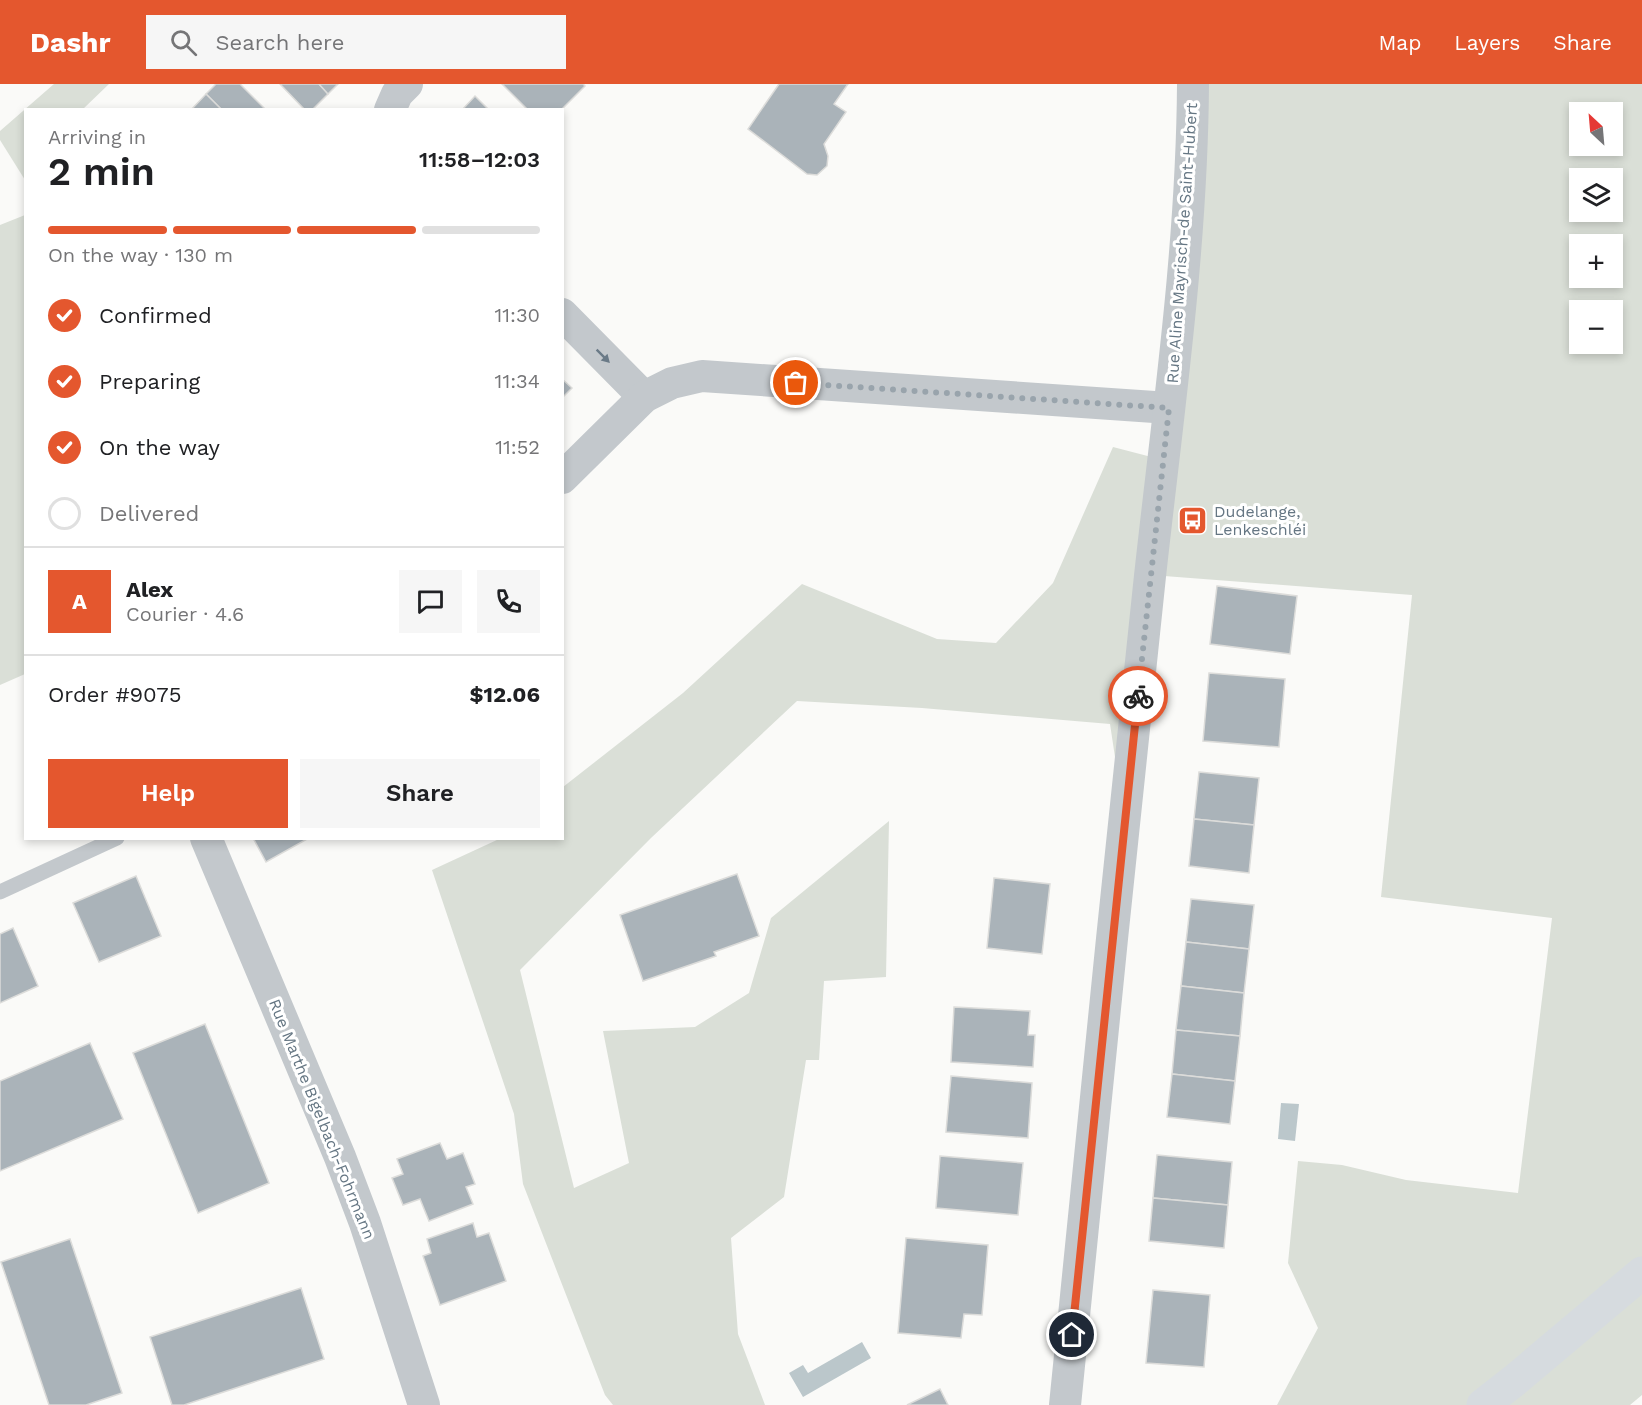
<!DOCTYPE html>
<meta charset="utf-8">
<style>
:root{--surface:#fff;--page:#f6f6f6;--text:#202124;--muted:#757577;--line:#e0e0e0;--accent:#e4572e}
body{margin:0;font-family:"Work Sans",sans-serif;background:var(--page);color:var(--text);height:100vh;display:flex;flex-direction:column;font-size:22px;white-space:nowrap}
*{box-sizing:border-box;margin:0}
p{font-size:20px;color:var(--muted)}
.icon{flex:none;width:33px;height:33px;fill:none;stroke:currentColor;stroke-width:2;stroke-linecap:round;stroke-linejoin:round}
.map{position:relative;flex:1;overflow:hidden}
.drawer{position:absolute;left:24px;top:24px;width:540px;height:732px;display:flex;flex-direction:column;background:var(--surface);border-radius:0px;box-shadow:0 3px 9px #0003}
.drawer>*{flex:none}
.needle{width:39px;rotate:334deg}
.tools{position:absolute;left:1569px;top:18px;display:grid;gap:12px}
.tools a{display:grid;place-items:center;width:54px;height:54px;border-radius:0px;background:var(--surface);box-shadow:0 3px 9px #0003;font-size:30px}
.pin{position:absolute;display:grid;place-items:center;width:51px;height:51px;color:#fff;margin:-26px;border:3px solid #fff;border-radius:50%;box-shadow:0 2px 6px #0007}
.courier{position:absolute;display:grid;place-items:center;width:60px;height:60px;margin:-30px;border:4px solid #e4572e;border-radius:50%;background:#fff;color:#222;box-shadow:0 2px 8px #0007}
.head em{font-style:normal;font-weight:600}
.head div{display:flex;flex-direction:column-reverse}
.head{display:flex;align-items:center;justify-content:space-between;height:102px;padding:0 24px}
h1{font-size:39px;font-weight:600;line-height:45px}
.bar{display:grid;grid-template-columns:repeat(4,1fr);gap:9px 6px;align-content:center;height:72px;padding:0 24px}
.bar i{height:8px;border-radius:4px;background:var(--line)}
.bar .selected{background:var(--accent)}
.bar p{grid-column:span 4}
.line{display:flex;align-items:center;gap:15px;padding:0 24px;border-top:2px solid var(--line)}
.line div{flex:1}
.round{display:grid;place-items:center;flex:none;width:63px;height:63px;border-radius:0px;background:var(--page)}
ol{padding:0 24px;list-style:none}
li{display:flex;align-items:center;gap:18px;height:66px}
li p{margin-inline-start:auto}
li .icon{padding:6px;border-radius:50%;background:var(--accent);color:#fff;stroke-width:4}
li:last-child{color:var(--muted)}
li i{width:33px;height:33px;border:3px solid var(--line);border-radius:50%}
.action{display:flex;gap:12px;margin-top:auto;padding:12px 24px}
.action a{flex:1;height:69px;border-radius:0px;background:var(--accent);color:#fff;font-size:24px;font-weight:600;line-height:69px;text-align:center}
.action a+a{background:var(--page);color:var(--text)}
header{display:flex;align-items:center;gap:36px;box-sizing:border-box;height:84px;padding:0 30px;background:var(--accent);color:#fff}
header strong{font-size:28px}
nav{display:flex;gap:33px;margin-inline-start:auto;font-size:21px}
.search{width:420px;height:54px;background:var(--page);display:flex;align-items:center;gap:15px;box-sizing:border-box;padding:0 21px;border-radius:0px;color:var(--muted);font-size:22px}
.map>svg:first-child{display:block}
.green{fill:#dadfd7;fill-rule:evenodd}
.water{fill:#bbc7cb}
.building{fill:#aab3b9;stroke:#dcdcda;stroke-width:1.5}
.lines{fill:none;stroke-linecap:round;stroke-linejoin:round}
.service{stroke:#c3c8cc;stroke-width:15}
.minor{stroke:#c3c8cc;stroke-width:32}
.secondary{stroke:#d6dbdf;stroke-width:33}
.oneway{fill:#6a7a87}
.done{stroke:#99a4ac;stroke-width:6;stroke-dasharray:0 10.8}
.route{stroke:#e4572e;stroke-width:8}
.labels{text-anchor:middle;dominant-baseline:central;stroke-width:6;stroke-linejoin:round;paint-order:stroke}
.street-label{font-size:16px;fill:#657683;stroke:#fff}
.poi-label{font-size:16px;fill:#657683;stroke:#fff;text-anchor:start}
</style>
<header>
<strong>Dashr</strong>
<div class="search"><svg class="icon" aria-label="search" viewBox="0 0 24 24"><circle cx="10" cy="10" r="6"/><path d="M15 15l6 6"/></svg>Search here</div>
<nav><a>Map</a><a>Layers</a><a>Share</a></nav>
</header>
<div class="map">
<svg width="1642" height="1321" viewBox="0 0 1642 1321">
<rect width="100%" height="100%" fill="#fafaf8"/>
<g class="green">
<path d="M54,0H109L83,25L26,26L25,96L0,56V47Z"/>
<path d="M1193,0H1642V1311L1630,1321H1277L1318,1244L1288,1179L1298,1077L1342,1081L1406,1096L1518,1109L1552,834L1381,813L1412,511L1151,491L1125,739L1110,640L922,624L797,617L651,754L520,886L574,1104L629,1079L603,947L695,943L749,909L771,834L889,737L886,893L824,897L819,976H806L784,1113L731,1154L738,1250L765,1321H613L605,1311L523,1100L514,1030L432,786L499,755L562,754L563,703L683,609L802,500L937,555L996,559L1053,499L1113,363L1163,376ZM1580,28H1612V62H1580ZM1580,94H1612V128H1580ZM1580,160H1612V194H1580ZM1580,226H1612V260H1580Z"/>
<path d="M25,131V590L0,601V141Z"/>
</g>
<g class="water">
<path d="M1281,1019L1299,1020L1295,1057L1278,1055Z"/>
<path d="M862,1258L871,1274L803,1313L789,1289L803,1281L808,1289Z"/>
</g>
<g class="building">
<path d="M216,0H240L266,26H222L206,10Z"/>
<path d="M280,0H319L328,10L312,26H305Z"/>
<path d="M319,0H338L328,10Z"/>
<path d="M502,0H583L585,2L561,26H528Z"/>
<path d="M779,0H848L834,20L846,28L824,60L828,72L827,82L817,91L807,90L748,45Z"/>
<path d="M206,10L222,26H191Z"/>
<path d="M475,12L489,26H462Z"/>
<path d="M562,295L572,304L562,314Z"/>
<path d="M1217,502L1297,512L1290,570L1210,560Z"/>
<path d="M1209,589L1285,595L1279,663L1203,657Z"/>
<path d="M1199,688L1259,694L1254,741L1194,735Z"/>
<path d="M1194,735L1254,741L1249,789L1189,782Z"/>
<path d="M253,754H309L266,778Z"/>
<path d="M737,790L759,852L714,868L716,872L643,897L620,831Z"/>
<path d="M136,792L161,852L99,878L73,819Z"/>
<path d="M994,794L1050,800L1042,870L987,864Z"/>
<path d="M1191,815L1254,821L1249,865L1186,858Z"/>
<path d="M13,844L38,902L0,919V850Z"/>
<path d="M1186,858L1249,865L1244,909L1181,902Z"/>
<path d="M1181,902L1244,909L1240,952L1176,946Z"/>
<path d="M954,923L1030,927L1028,951H1035L1033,983L951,978Z"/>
<path d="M205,940L269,1099L198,1129L133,969Z"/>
<path d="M1176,946L1240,952L1235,997L1172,990Z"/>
<path d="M90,959L123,1035L0,1087V997Z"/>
<path d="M1172,990L1235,997L1230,1040L1167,1033Z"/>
<path d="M951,992L1032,999L1028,1054L946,1048Z"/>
<path d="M440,1059L447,1075L463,1069L475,1100L466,1103L473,1120L429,1137L420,1115L403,1121L392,1094L403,1090L397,1075Z"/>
<path d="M1157,1071L1232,1078L1228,1121L1153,1114Z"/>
<path d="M940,1072L1023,1079L1018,1131L936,1124Z"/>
<path d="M1153,1114L1228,1121L1224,1164L1149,1157Z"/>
<path d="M473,1139L477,1153L489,1149L506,1197L440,1221L423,1172L431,1169L427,1155Z"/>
<path d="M906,1154L988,1161L982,1231L964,1230L961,1254L898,1249Z"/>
<path d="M70,1155L122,1309L86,1321H49L1,1178Z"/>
<path d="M301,1204L324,1275L184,1321H172L150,1253Z"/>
<path d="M1153,1206L1210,1211L1204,1283L1146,1279Z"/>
<path d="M940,1305L948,1321H907Z"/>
</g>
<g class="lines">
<path class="service" d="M0,808L117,754"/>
<g class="minor">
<path d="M390,26L397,10L407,0"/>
<path d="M562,230L644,313"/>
<path d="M562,394L644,313L672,299L702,292L1169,324"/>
<path d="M206,754L340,1073L365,1139L424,1321"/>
<path d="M1065,1321C1093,1045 1120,768 1150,492C1168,328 1192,164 1193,0"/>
</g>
<path class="secondary" d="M1483,1321L1515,1296L1642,1189"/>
</g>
<defs><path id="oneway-solid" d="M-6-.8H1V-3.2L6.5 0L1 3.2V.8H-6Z" transform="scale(1.5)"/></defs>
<use class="oneway" href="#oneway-solid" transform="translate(603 272) rotate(45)"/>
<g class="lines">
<path class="done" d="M796,299L1169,324L1138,612"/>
<path class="route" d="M1072,1251L1138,612"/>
</g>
<defs>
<symbol id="bus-square" viewBox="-11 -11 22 22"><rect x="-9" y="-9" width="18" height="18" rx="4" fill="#e4572e" stroke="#fff"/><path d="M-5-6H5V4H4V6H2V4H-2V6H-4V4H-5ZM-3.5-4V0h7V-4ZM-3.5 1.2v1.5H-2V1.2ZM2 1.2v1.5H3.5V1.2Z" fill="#fff"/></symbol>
</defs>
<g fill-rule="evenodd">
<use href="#bus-square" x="1176" y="420" width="33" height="33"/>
</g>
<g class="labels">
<g class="street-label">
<text transform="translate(1182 159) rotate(-86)">Rue Aline Mayrisch-de Saint-Hubert</text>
<text transform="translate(322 1035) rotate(68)">Rue Marthe Bigelbach-Fohrmann</text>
</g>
<g class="poi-label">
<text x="1214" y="427">Dudelange,<tspan x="1214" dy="18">Lenkeschléi</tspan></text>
</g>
</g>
</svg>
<div class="tools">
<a><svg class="needle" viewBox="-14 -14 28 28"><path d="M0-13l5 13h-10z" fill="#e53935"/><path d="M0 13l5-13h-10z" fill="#757577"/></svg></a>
<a><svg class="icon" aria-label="layers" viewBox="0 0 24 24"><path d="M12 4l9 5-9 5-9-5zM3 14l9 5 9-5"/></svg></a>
<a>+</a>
<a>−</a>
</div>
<div class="pin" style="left:796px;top:299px;background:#ea580c"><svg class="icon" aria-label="bag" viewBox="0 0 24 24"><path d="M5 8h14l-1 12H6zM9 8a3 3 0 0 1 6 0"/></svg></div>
<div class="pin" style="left:1072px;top:1251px;background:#1f2937"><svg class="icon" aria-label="home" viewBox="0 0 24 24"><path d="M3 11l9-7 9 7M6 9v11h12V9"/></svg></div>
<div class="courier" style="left:1138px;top:612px"><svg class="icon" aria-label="bike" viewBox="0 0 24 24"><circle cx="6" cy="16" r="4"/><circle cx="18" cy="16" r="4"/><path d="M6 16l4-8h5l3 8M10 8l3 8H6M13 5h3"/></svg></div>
<section class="drawer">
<div class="head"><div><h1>2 min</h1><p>Arriving in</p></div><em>11:58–12:03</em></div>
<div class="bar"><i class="selected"></i><i class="selected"></i><i class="selected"></i><i></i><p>On the way · 130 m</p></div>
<ol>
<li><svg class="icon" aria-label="check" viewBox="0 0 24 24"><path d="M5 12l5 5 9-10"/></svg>Confirmed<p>11:30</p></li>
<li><svg class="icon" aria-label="check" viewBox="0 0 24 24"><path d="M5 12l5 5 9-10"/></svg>Preparing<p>11:34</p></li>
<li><svg class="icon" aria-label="check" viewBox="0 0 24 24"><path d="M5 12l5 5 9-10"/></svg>On the way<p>11:52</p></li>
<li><i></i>Delivered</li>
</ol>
<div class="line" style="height:108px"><b class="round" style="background:var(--accent);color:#fff">A</b><div><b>Alex</b><p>Courier · 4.6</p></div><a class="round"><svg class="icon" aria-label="chat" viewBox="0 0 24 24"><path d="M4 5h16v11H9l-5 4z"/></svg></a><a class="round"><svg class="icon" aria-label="phone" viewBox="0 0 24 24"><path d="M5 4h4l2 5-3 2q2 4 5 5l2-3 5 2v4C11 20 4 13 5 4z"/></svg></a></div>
<div class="line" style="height:78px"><div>Order #9075</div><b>$12.06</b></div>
<div class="action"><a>Help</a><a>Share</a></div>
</section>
</div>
